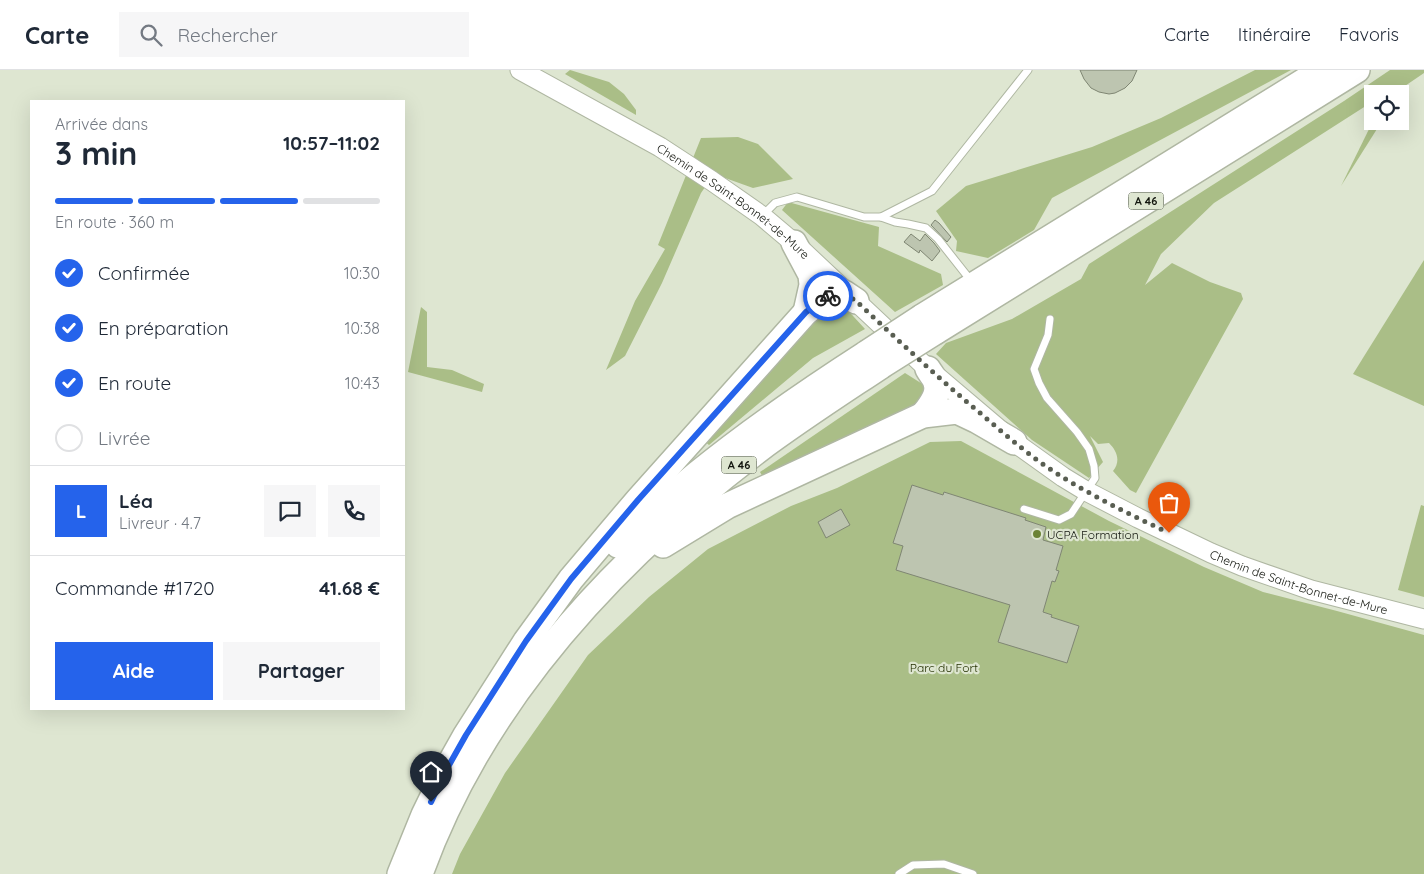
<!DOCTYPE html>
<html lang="fr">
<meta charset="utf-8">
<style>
:root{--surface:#fff;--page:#f6f6f7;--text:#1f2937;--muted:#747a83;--line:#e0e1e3;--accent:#2563eb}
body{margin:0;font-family:Quicksand,sans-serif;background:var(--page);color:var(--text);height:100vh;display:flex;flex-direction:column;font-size:19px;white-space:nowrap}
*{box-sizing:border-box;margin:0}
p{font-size:16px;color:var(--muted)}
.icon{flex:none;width:28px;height:28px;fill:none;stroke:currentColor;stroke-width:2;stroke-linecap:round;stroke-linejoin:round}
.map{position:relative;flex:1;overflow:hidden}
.side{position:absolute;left:30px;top:30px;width:375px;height:610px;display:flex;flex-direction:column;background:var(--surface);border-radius:0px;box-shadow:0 5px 20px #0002}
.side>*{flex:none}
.controls{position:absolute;left:1364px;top:15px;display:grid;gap:10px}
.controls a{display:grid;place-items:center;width:45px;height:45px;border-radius:0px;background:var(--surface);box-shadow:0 5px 20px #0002;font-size:25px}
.pin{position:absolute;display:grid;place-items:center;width:42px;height:42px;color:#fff;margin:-51px -21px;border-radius:50% 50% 50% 0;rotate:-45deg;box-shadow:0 0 5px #0007}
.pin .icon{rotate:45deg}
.courier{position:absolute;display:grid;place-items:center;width:50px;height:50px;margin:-25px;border:4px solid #2563eb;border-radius:50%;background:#fff;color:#222;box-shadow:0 1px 6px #0007}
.summary em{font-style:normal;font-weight:700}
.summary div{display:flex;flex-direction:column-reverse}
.summary{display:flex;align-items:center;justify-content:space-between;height:85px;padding:0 25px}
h1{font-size:32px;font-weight:700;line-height:38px}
.bar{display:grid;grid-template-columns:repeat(4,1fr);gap:8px 5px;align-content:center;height:60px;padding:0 25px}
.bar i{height:6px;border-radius:4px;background:var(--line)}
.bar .on{background:var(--accent)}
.bar p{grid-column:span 4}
.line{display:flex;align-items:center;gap:12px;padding:0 25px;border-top:1px solid var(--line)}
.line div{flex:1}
.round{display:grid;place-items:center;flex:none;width:52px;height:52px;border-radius:0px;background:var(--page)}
ol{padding:0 25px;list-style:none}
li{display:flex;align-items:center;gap:15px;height:55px}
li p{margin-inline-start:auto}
li .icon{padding:5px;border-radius:50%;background:var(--accent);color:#fff;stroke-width:4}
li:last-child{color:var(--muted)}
li i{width:28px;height:28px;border:2px solid var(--line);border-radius:50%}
.cta{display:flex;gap:10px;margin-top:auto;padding:10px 25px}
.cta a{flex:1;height:58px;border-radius:0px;background:var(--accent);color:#fff;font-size:20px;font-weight:700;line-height:58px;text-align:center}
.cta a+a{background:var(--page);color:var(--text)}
header{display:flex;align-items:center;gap:30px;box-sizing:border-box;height:70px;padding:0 25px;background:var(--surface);border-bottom:1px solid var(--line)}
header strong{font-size:24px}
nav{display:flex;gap:28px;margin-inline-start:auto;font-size:18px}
.search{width:350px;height:45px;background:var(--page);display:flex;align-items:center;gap:12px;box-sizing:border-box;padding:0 18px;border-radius:0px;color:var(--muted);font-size:19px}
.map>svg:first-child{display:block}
.green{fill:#aabe87}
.building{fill:#bdc5b0;stroke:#7f8673}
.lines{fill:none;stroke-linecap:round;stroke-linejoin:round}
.lane-casing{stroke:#afb7a2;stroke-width:9}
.secondary-casing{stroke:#afb7a2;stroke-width:21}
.highway-casing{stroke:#afb7a2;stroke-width:28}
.lane{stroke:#fff;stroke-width:7}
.secondary{stroke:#fff;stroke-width:19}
.highway{stroke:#fff;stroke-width:25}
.highway-bridge-casing{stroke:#afb7a2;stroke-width:28;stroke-linecap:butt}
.highway-bridge{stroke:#fff;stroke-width:25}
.done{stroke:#595e52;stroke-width:5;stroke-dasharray:0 9}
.route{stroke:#2563eb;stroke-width:6}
.poi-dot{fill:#6b8335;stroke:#dee6d1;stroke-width:2}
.labels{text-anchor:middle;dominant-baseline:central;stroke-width:4.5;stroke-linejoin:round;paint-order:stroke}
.shield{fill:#dee6d1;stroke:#4f5448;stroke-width:1}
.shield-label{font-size:11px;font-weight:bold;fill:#12150e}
.street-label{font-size:12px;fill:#12150e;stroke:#dee6d1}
.poi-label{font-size:12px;fill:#12150e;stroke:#dee6d1;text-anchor:start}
.park-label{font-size:12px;fill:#232f00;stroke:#dee6d1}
</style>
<header>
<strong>Carte</strong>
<div class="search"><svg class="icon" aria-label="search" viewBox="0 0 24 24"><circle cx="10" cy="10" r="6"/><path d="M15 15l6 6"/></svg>Rechercher</div>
<nav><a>Carte</a><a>Itinéraire</a><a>Favoris</a></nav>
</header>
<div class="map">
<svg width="1424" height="804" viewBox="0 0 1424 804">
<rect width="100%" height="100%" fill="#dee6d1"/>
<g class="green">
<path d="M570,0L609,12L624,24L636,40V45L565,4Z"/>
<path d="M1255,0H1291L1052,128L1034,160L988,188L956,181L957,171L936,141L966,116L1092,77L1161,48Z"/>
<path d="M1390,0H1424V3L1402,18L1399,24H1372V32L1214,133L1161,184L1145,215L1172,193L1210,212L1241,223L1243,229L1136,423L1130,420L1113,401C1121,391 1117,381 1109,373L1098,374L1090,366L1103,392L1089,408L1032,370L936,284L946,273L1012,249L1081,209L1089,194L1344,31Z"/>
<path d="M1373,51H1382L1341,116Z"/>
<path d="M738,67L758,74L793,109L753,118L714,104L701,123L662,213L625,286L606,300L635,231L665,179L658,175L701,68Z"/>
<path d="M788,132L879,157L878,176L941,204L943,215L895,242L782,140Z"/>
<path d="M1424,190V336L1353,304Z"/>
<path d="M843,235L865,259L813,288L709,375L703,370L819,241Z"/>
<path d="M421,237L427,242V297L452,300L484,314L482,322L408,302Z"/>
<path d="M905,303L924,315L926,328L911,343L764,409L760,402Z"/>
<path d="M961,371L1109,451L1204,497L1263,522L1337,541L1424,565V804H452L460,784L505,703L588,585L649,527L708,479L791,436L837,418L930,372Z"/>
<path d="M1421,435L1424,436V527L1398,520Z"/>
</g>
<g class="building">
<path d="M1080,0H1137L1132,11L1125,18L1115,23L1109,24L1099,22L1091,18L1084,9Z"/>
<path d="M935,150L939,153L951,167L947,172L931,155Z"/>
<path d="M911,164L920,171L925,164L934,173L940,181L932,191L920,180L919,183L904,172Z"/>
<path d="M912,415L943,425L944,422L1026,448L1025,450L1046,457L1043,470L1063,476L1056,500L1059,501L1055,512L1052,511L1043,542L1052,545L1051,547L1079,556L1067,593L998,572L1010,535L896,500L903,476L893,473Z"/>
<path d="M841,439L850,455L826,468L818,452Z"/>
</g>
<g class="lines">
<defs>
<g id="lane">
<path d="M762,146L775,133L797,127L864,147H881L932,121L1028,0"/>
<path d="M881,147L895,152L908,154L926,158L938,169L972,212"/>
<path d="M1024,439L1059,450L1071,444L1095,408L1094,396L1089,379L1077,362L1047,328L1039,313L1034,299L1048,265L1050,249"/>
<path d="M899,804L913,795L944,794L973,804"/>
</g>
<g id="secondary">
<path id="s1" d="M520,0L660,77L712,111L762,146L794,173L928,299L1014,372L1063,407L1086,421L1138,448L1211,483L1242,496L1311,520L1424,549"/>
</g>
<g id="highway">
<path d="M794,173L811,205L812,215L806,242"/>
<path d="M922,247L1322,0"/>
<path d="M935,262L1357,0"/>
<path d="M923,345C930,336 940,325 936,313C935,308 930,303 928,299"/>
<path d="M618,475C644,451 669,427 697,404C751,360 808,321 867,283"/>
<path d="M663,475L727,436L923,345L957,341L976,350L1014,372"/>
<path d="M400,804L424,745L444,704L466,665L526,571L571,509L638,430L806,242L827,226L844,223L856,231"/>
<path d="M420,804C482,631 613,491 757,381C797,351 839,324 881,296"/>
</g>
</defs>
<use href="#lane" class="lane-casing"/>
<use href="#secondary" class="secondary-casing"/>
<use href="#highway" class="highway-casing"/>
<use href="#lane" class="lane"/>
<use href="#secondary" class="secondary"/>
<use href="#highway" class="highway"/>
<defs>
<g id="highway-bridge">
<path d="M867,283L922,247"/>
<path d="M881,296L935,262"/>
</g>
</defs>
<use href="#highway-bridge" class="highway-bridge-casing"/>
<use href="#highway-bridge" class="highway-bridge"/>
</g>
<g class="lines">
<path class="done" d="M828,226L844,223L856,231C897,269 937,307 980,343C1007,366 1034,390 1064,408C1098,429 1133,446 1169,463"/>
<path class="route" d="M431,732L444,704L466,665L526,571L571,509L638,430L806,242L828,226"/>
</g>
<circle class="poi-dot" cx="1037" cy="464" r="5"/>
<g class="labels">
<g class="shield">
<rect x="1128.5" y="122.5" width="35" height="17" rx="4"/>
<rect x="721.5" y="386.5" width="35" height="17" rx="4"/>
</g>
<g class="shield-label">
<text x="1146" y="131">A 46</text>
<text x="739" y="395">A 46</text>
</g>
<g class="street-label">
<text stroke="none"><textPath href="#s1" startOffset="251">Chemin de Saint-Bonnet-de-Mure</textPath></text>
<text stroke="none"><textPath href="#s1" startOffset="941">Chemin de Saint-Bonnet-de-Mure</textPath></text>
</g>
<g class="poi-label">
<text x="1047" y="464">UCPA Formation</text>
</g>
<g class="park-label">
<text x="944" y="597">Parc du Fort</text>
</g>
</g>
</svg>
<div class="controls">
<a><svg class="icon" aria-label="locate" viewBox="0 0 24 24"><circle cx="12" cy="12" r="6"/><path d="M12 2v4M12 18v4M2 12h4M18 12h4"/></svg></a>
</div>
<div class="pin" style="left:1169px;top:463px;background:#ea580c"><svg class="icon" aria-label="bag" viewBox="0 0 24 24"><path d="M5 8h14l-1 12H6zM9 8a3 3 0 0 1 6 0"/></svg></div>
<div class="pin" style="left:431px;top:732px;background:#1f2937"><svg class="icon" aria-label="home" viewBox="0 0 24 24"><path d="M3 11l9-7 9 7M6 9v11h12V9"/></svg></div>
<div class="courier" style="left:828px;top:226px"><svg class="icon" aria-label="bike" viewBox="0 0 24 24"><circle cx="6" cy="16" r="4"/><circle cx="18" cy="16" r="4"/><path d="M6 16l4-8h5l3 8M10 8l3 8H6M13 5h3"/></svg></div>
<section class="side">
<div class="summary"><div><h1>3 min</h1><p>Arrivée dans</p></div><em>10:57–11:02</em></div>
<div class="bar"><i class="on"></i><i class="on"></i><i class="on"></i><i></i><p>En route · 360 m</p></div>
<ol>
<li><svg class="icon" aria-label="check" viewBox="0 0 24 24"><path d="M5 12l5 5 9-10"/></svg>Confirmée<p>10:30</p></li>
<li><svg class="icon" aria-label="check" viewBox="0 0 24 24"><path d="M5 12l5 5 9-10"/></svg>En préparation<p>10:38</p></li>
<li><svg class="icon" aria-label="check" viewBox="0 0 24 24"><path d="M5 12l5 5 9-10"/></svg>En route<p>10:43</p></li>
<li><i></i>Livrée</li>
</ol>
<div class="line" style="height:90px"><b class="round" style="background:var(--accent);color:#fff">L</b><div><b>Léa</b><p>Livreur · 4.7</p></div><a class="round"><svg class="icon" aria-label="chat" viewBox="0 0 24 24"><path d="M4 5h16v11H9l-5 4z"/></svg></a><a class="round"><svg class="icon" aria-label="phone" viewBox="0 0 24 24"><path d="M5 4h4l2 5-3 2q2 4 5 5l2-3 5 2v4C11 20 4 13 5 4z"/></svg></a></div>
<div class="line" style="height:65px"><div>Commande #1720</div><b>41.68 €</b></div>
<div class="cta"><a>Aide</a><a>Partager</a></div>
</section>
</div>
